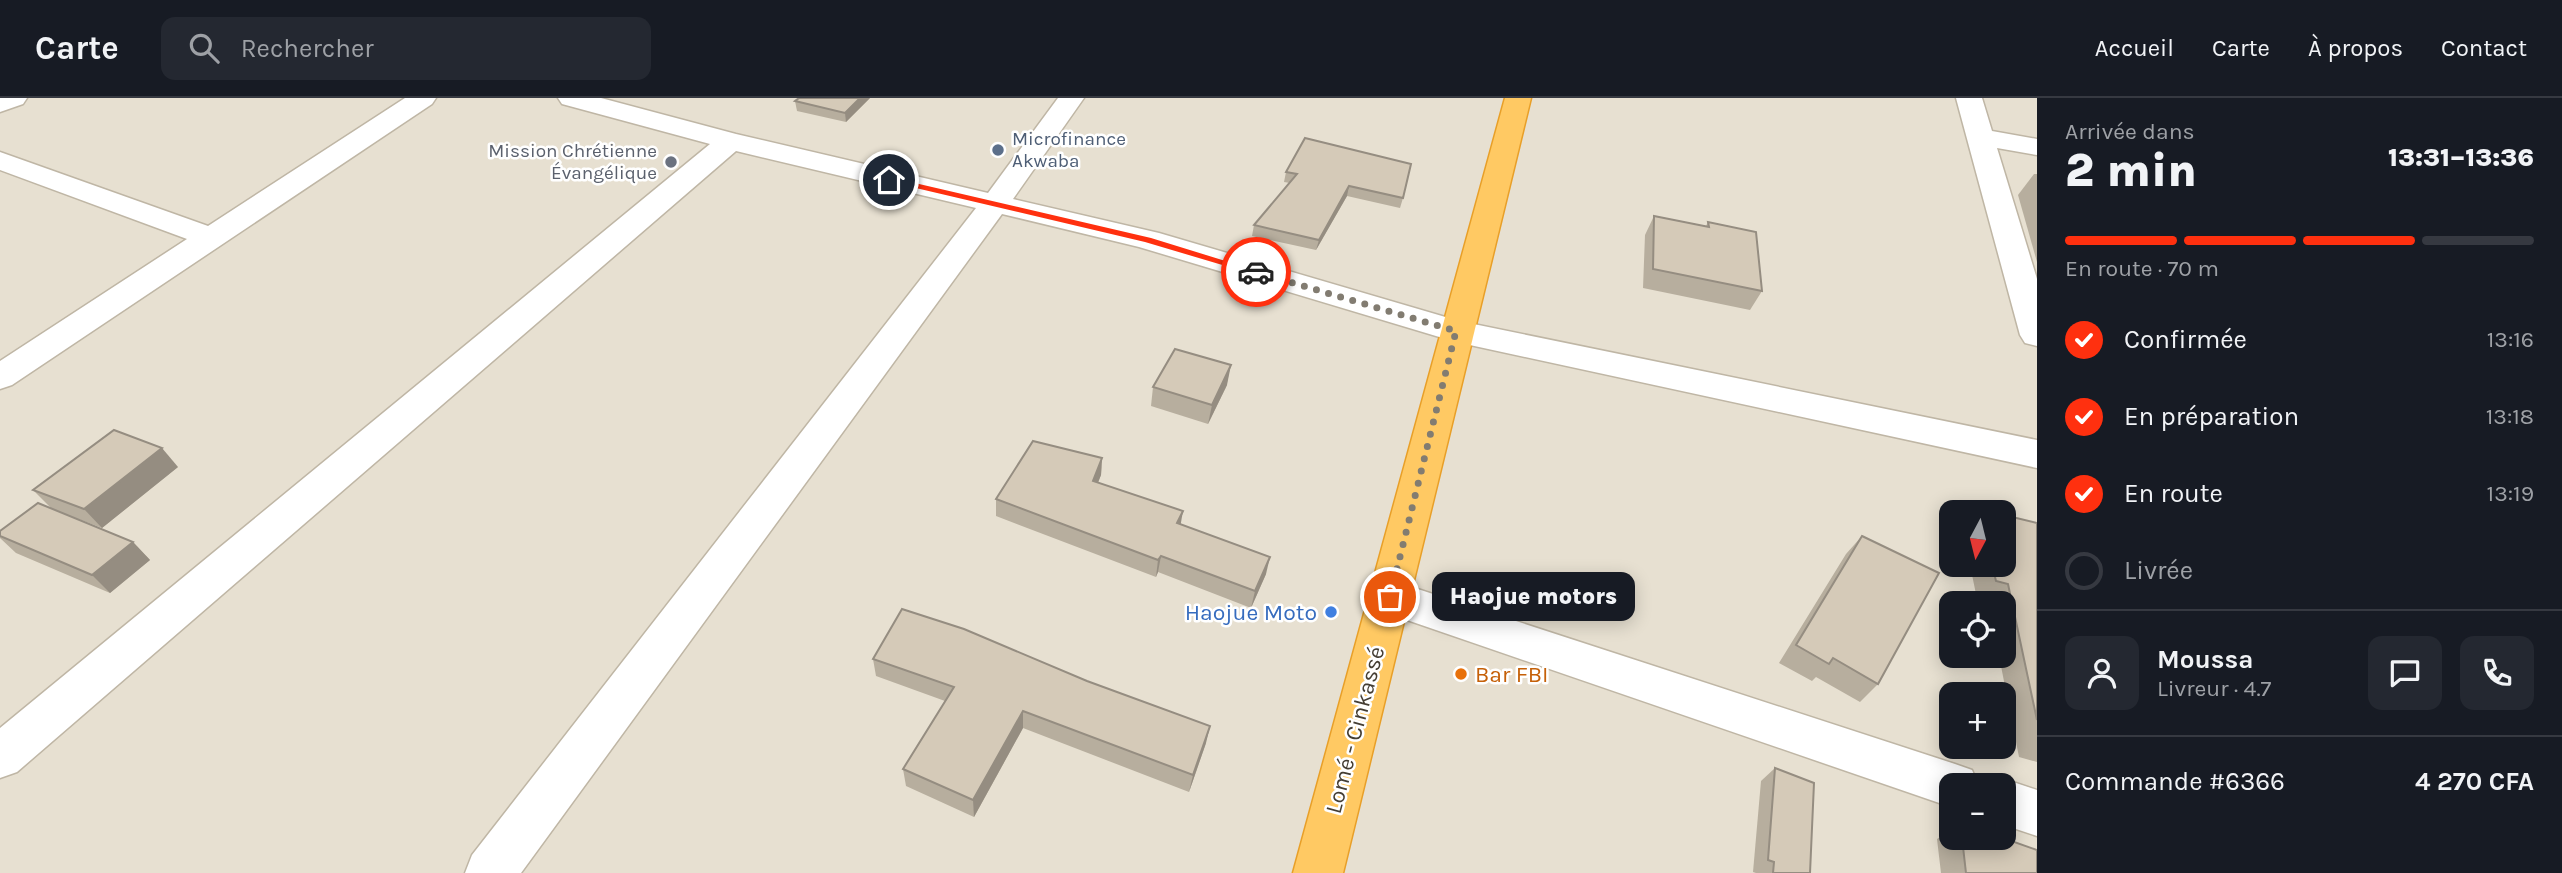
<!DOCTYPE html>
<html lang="fr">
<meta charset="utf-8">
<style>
:root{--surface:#171b24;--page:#242831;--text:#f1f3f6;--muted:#9ea1a6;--line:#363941;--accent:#ff300f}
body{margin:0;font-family:Karla,sans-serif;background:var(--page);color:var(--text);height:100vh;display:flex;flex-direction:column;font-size:26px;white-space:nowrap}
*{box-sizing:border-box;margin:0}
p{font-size:23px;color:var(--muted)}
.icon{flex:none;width:38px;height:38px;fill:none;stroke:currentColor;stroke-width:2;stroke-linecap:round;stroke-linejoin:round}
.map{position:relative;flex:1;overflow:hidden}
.details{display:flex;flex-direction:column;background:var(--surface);width:525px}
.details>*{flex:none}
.needle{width:46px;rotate:187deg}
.buttons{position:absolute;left:1939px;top:402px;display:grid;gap:14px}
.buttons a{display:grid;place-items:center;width:77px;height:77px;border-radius:14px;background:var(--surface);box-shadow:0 4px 18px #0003;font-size:35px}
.pin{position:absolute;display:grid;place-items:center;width:60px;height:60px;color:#fff;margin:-30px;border:4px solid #fff;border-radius:50%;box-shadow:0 2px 7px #0007}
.courier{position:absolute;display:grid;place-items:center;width:70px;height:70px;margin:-35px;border:5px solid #ff300f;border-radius:50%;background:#fff;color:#222;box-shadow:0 2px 9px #0007}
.bubble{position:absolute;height:49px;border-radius:14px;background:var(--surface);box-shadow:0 4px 18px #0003;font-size:23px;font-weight:800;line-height:49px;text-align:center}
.head em{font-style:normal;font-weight:800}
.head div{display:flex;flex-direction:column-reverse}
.head{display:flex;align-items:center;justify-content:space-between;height:119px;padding:0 28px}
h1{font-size:46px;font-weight:800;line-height:52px}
.bar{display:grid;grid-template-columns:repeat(4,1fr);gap:10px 7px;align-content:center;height:84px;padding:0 28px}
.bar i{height:9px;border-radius:5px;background:var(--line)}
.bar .on{background:var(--accent)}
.bar p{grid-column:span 4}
.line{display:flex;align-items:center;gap:18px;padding:0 28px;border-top:2px solid var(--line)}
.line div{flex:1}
.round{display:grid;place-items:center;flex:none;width:74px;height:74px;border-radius:14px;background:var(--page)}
ol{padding:0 28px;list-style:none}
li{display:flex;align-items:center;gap:21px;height:77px}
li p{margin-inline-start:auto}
li .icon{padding:7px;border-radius:50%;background:var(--accent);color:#fff;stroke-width:4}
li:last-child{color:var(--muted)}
li i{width:38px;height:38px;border:4px solid var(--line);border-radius:50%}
header{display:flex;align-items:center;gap:42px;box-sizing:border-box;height:98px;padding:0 35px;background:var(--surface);border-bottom:2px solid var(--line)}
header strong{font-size:33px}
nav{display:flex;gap:38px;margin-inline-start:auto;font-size:24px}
.search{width:490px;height:63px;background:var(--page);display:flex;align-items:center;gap:18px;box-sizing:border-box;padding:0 24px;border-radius:14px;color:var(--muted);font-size:26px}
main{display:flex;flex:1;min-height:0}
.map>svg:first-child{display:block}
.residential{fill:#e7e0d1;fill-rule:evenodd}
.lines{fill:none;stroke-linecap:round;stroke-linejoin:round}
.minor-casing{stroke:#bfb6a5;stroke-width:3}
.highway-casing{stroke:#e89f28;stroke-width:3}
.minor{fill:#fff;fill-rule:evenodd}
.highway{fill:#ffc963;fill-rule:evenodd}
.wall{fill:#b7ae9e}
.shaded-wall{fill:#958d81}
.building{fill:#d5cab8;stroke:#958d81;stroke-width:2}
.route{fill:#ff300f}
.done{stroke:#827c71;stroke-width:7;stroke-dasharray:0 12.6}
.service-dot{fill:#5c6f8a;stroke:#fff;stroke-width:2.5}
.worship-dot{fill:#6b7280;stroke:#fff;stroke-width:2.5}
.shop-dot{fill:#3f7fe0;stroke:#fff;stroke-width:2.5}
.food-dot{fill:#e8710a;stroke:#fff;stroke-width:2.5}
.labels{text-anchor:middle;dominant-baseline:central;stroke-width:5;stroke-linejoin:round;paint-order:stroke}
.far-service-label{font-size:19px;fill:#4e5e75;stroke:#fff;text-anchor:start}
.far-worship-label{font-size:19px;fill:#5b616d;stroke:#fff;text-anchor:end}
.shop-label{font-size:23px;fill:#366cbe;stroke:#fff;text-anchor:end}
.food-label{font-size:23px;fill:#c56008;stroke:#fff;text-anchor:start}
.street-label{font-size:23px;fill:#453e33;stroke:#fff}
</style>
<header>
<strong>Carte</strong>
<div class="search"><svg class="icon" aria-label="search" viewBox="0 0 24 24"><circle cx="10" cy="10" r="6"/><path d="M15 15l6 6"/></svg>Rechercher</div>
<nav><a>Accueil</a><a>Carte</a><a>À propos</a><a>Contact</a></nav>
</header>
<main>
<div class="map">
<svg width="2037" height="775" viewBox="0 0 2037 775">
<rect width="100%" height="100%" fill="#f3eee3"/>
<path class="residential" d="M0,0H2037V775H0ZM1951,415H2004V467H1951ZM1951,506H2004V558H1951ZM1951,597H2004V649H1951ZM1951,688H2004V740H1951Z"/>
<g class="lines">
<defs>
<g id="minor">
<path d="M0,0H27L23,6L0,14Z"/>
<path d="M405,0H436L432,6L12,287L0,291V263L187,141L0,72V54L208,128Z"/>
<path d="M558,0H601L736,36L988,95L1058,0H1084L1013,101L1159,135L1459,223L2037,342V370L1456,244L1139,149L1002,116L521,775H465L472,757L976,110L736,53L17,674L0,680V630L710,46L562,6Z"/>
<path d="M1956,0H1982L1992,33L2037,41V57L1997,50L2037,181V248L2025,245L2020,237Z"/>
<path d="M1390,482L1955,666L1972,672L1979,688H1951V709L1375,511L1369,499L1375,487Z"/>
<path d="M2004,681L2037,692V738L2004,727V688H1988Z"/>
</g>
<path id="highway" d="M1505,0H1531L1343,775H1293Z"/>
</defs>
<use href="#minor" class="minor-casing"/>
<use href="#highway" class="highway-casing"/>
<use href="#minor" class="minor"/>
<use href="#highway" class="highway"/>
</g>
<g class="wall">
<path d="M870,0L846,24L797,13L795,3Z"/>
<path d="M1286,74L1403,100L1400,110L1347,98L1316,152L1252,138L1254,127L1290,85L1284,84Z"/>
<path d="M2034,76H2037V164L2018,97Z"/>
<path d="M1654,118L1706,128L1708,124L1762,193L1750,212L1643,190L1645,137Z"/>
<path d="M1227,287L1208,326L1151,308L1153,289Z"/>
<path d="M1102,360L1101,377L1098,384L1181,426L1266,476L1251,510L1158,474L1156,479L996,418V401Z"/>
<path d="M178,369L102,430L76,420L133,444L150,462L110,495L16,455L0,440V433L51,410L33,392Z"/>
<path d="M2037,425V664L2019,659L1999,558H2004V506H1989V504L1977,501L1970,467H2004Z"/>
<path d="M1862,438L1878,586L1860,604L1816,579L1812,583L1779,565L1846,456Z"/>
<path d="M873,561L1206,645L1189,694L1023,630L974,719L906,688L903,671L945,603L876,578Z"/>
<path d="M1775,670L1810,775H1756L1753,774L1761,683Z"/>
<path d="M1951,732V740H2003L2037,775H1941L1937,741Z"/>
</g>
<g class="shaded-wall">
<path d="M860,0H870L846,24L845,15Z"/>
<path d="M1349,88L1347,98L1316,152L1319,142Z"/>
<path d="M1231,267L1227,287L1208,326L1212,307Z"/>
<path d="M162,350L178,369L102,430L84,411Z"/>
<path d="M1102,360L1101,377L1092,400L1093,383Z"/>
<path d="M1183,413L1180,430L1177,425Z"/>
<path d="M133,444L150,462L110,495L92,477Z"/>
<path d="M1161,458L1158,474L1156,479L1158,462Z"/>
<path d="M1270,459L1266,476L1251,510L1255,493Z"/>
<path d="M1023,613V630L974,719L973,702Z"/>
<path d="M1210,628L1206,645L1189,694L1193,677Z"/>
</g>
<g class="building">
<path d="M799,0H860L845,15L795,3Z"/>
<path d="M1305,40L1411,66L1403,100L1349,88L1319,142L1254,127L1297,76L1286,74Z"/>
<path d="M1654,118L1709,129L1708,124L1756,134L1762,193L1653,171Z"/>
<path d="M1175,251L1231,267L1212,307L1153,289Z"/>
<path d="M114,332L162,350L84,411L33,392Z"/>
<path d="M1033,343L1102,360L1093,383L1183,413L1177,425L1270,459L1255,493L1161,458L1158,462L996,401Z"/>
<path d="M38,405L133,444L92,477L0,438V433Z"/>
<path d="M1980,411L1996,415H1981Z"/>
<path d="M2004,417L2037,425V622L2008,486L1996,483L1992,467H2004Z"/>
<path d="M1862,438L1939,475L1878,586L1833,560L1829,566L1796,547Z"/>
<path d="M902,511L964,531L1087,583L1210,628L1193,677L1023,613L973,702L903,671L954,589L873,561Z"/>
<path d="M1775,670L1814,685L1810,775H1773L1774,764L1768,762Z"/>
<path d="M1962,740H2003L2037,752V775H1966Z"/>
</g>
<path class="route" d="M889,79L1151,140L1261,174L1256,177L1145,144L886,83Z"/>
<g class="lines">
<path class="done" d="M1256,174L1456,233L1390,499"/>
</g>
<circle class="service-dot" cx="998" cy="52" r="7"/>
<circle class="worship-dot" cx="671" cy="64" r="7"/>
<circle class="shop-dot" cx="1331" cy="514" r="7"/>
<circle class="food-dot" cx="1461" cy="576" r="7"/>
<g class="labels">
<g class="far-service-label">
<text x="1012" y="41">Microfinance<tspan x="1012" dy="22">Akwaba</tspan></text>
</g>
<g class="far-worship-label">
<text x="657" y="53">Mission Chrétienne<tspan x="657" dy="22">Évangélique</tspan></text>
</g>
<g class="shop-label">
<text x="1317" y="514">Haojue Moto</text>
</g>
<g class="food-label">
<text x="1475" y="576">Bar FBI</text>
</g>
<g class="street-label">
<text transform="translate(1355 632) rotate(-75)">Lomé - Cinkassé</text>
</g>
</g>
</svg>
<div class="buttons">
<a><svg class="needle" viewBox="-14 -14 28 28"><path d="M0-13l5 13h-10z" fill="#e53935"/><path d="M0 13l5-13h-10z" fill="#9ea1a6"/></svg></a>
<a><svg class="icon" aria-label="locate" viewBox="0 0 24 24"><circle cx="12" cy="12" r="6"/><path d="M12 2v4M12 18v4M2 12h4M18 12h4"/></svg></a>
<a>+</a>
<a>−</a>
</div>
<div class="pin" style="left:1390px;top:499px;background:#ea580c"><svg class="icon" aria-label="bag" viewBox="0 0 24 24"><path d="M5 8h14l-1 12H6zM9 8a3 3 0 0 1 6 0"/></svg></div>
<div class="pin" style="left:889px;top:82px;background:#1f2937"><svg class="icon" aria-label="home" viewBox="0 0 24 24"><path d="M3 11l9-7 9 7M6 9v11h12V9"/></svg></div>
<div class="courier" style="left:1256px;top:174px"><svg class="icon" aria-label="car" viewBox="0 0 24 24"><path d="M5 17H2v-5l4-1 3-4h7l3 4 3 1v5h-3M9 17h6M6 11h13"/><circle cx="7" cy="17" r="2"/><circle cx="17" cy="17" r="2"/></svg></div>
<div class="bubble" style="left:1432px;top:474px;width:203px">Haojue motors</div>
</div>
<section class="details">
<div class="head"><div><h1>2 min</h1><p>Arrivée dans</p></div><em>13:31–13:36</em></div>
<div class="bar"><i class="on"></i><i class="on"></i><i class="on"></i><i></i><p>En route · 70 m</p></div>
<ol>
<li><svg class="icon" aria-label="check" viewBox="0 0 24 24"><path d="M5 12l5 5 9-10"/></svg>Confirmée<p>13:16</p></li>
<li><svg class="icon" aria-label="check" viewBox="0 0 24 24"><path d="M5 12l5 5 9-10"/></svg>En préparation<p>13:18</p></li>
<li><svg class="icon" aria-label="check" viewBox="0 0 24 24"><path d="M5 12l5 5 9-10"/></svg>En route<p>13:19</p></li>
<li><i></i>Livrée</li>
</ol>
<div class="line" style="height:126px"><a class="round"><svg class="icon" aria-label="person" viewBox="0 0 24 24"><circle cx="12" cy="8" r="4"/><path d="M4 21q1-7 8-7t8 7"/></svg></a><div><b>Moussa</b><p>Livreur · 4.7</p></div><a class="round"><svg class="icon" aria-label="chat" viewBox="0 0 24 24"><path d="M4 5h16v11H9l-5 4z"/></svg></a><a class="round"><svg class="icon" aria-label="phone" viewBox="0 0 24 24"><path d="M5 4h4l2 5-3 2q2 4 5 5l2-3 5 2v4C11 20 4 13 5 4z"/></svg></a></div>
<div class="line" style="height:91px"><div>Commande #6366</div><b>4 270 CFA</b></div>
</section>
</main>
